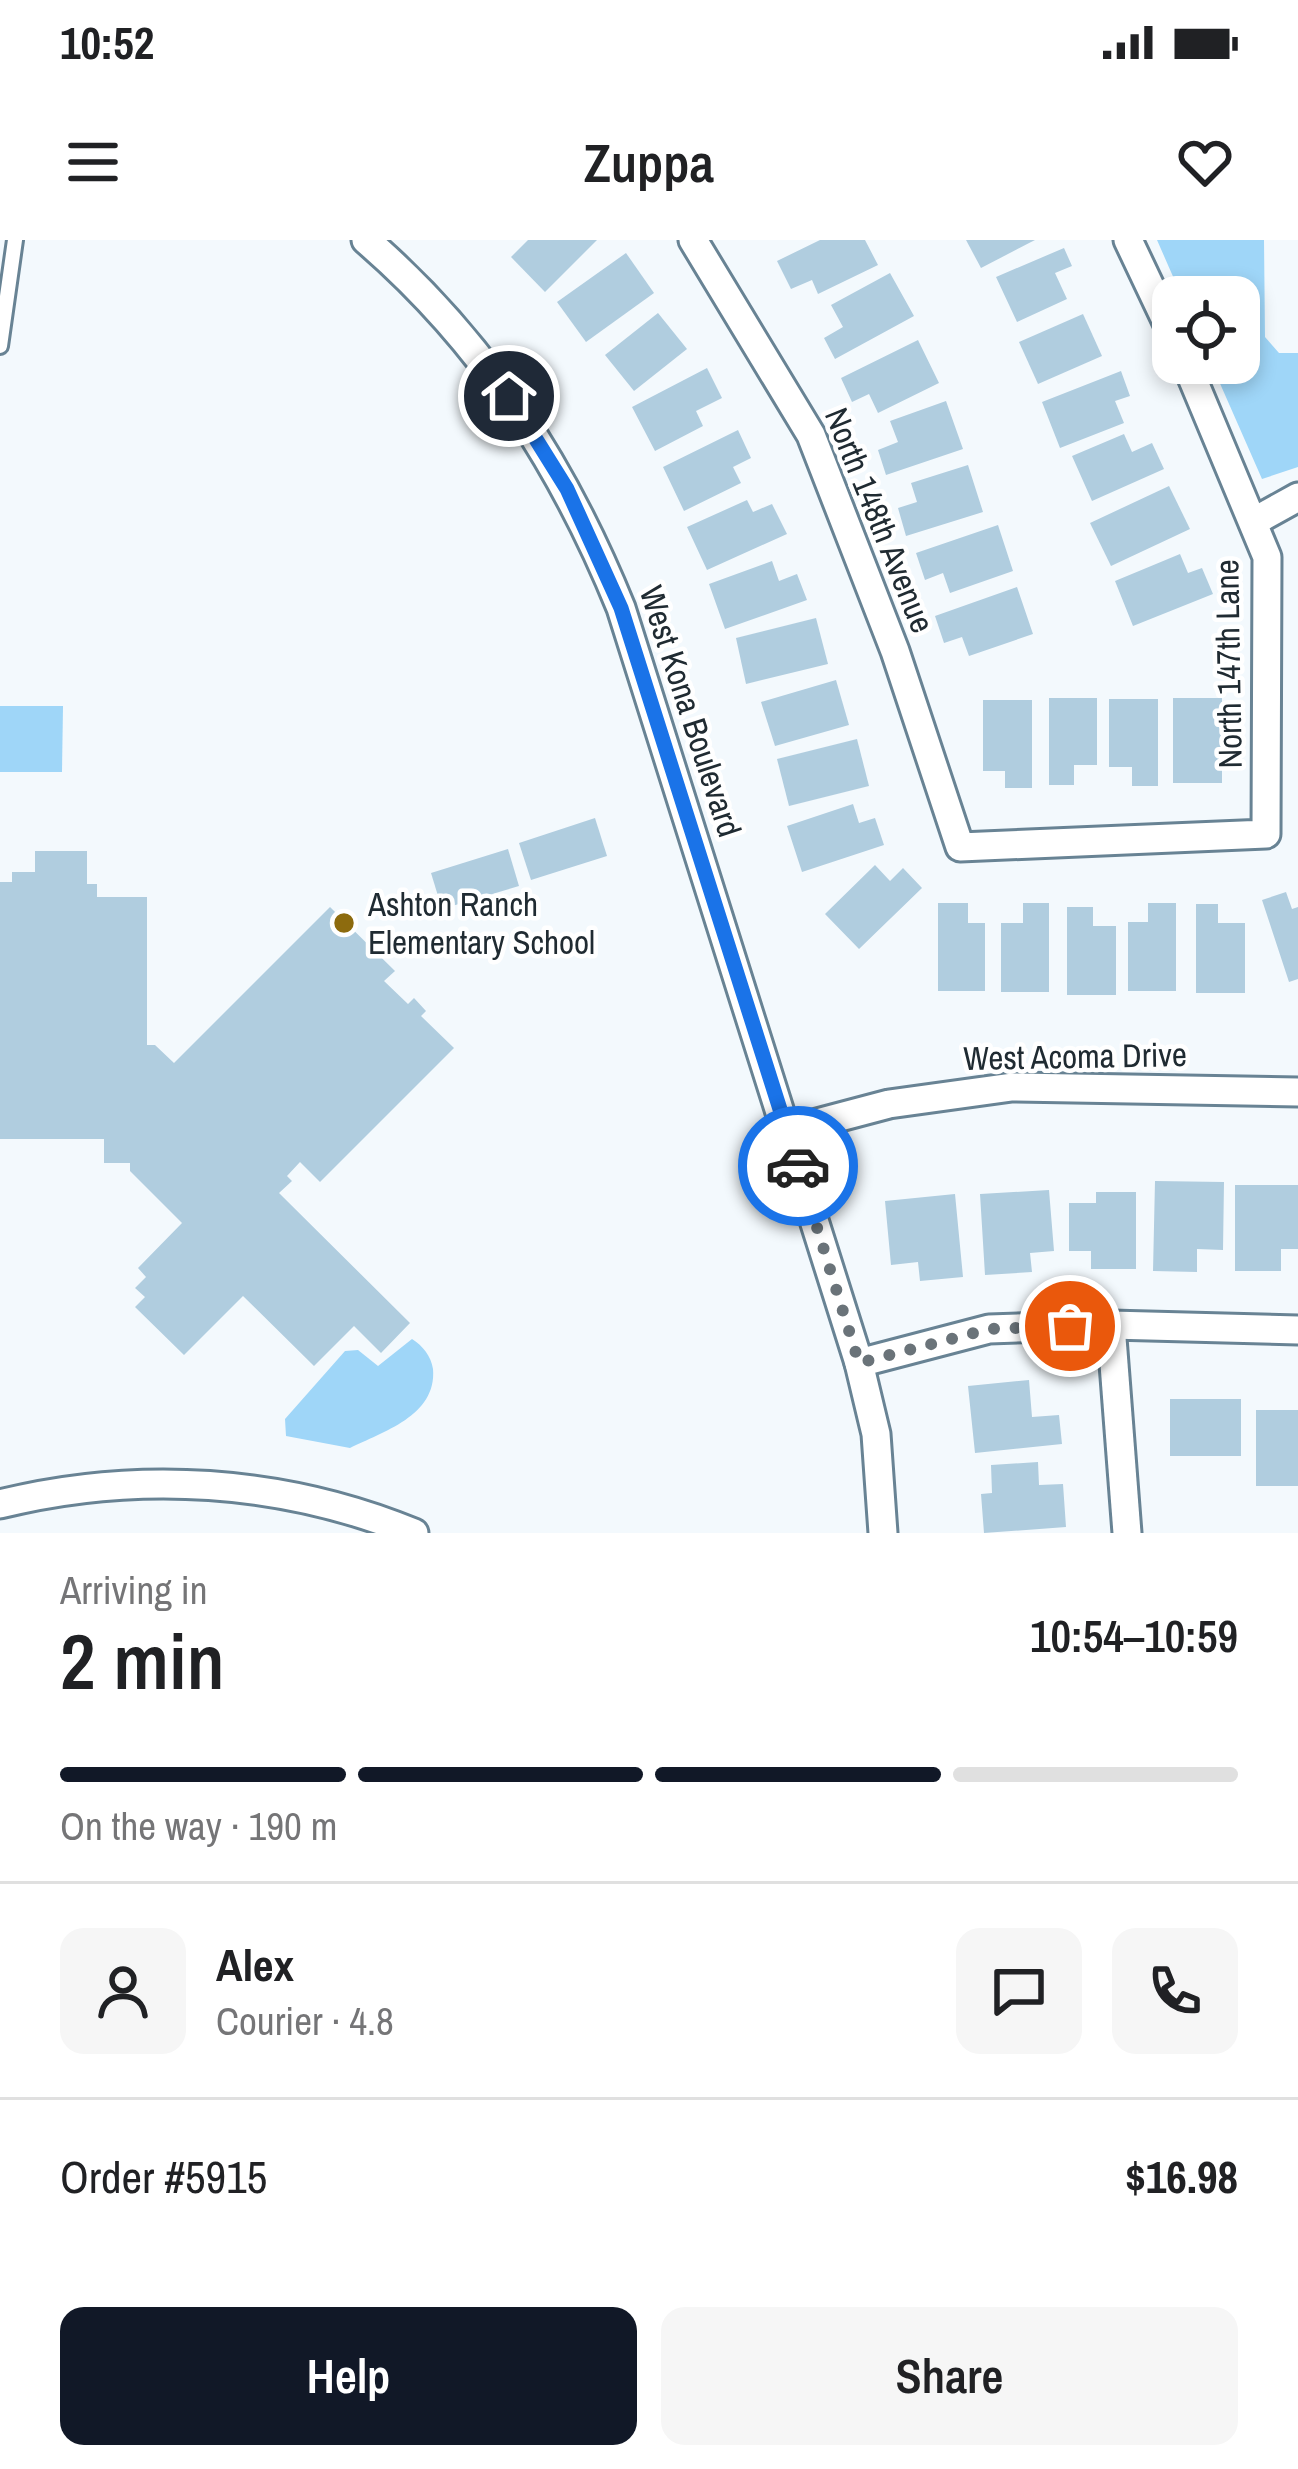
<!DOCTYPE html>
<meta charset="utf-8">
<style>
:root{--surface:#fff;--page:#f6f6f6;--text:#202124;--muted:#757577;--line:#e0e0e0;--accent:#111827}
body{margin:0;font-family:"Archivo Narrow",sans-serif;background:var(--page);color:var(--text);height:100vh;display:flex;flex-direction:column;font-size:45px;white-space:nowrap}
*{box-sizing:border-box;margin:0}
p{font-size:39px;color:var(--muted)}
.icon{flex:none;width:66px;height:66px;fill:none;stroke:currentColor;stroke-width:2;stroke-linecap:round;stroke-linejoin:round}
.map{position:relative;height:1293px;overflow:hidden}
.panel{display:flex;flex-direction:column;background:var(--surface);flex:1}
.panel>*{flex:none}
.buttons{position:absolute;left:1152px;top:36px;display:grid;gap:24px}
.buttons a{display:grid;place-items:center;width:108px;height:108px;border-radius:24px;background:var(--surface);box-shadow:0 6px 18px #0003;font-size:60px}
.pin{position:absolute;display:grid;place-items:center;width:102px;height:102px;color:#fff;margin:-51px;border:6px solid #fff;border-radius:50%;box-shadow:0 3px 12px #0007}
.courier{position:absolute;display:grid;place-items:center;width:120px;height:120px;margin:-60px;border:9px solid #1a73e8;border-radius:50%;background:#fff;color:#222;box-shadow:0 3px 15px #0007}
.head em{font-style:normal;font-weight:600}
.head div{display:flex;flex-direction:column-reverse}
.head{display:flex;align-items:center;justify-content:space-between;height:204px;padding:0 60px}
h1{font-size:78px;font-weight:600;line-height:90px}
.bar{display:grid;grid-template-columns:repeat(4,1fr);gap:18px 12px;align-content:center;height:144px;padding:0 60px}
.bar i{height:15px;border-radius:9px;background:var(--line)}
.bar .selected{background:var(--accent)}
.bar p{grid-column:span 4}
.line{display:flex;align-items:center;gap:30px;padding:0 60px;border-top:3px solid var(--line)}
.line div{flex:1}
.round{display:grid;place-items:center;flex:none;width:126px;height:126px;border-radius:24px;background:var(--page)}
.cta{display:flex;gap:24px;margin-top:auto;padding:24px 60px}
.cta a{flex:1;height:138px;border-radius:24px;background:var(--accent);color:#fff;font-size:48px;font-weight:600;line-height:138px;text-align:center}
.cta a+a{background:var(--page);color:var(--text)}
.status{display:flex;justify-content:space-between;align-items:center;height:84px;padding:0 60px;background:var(--surface);direction:ltr}
.status svg{height:33px;fill:currentColor}
header{display:flex;justify-content:space-between;align-items:center;height:156px;padding:0 60px;background:var(--surface);font-size:54px;font-weight:600}
.map>svg:first-child{display:block}
.green{fill:#9fd6f8}
.building{fill:#b0cddf}
.lines{fill:none;stroke-linecap:round;stroke-linejoin:round}
.lane-casing{stroke:#688394;stroke-width:20}
.street-casing{stroke:#688394;stroke-width:33}
.lane{stroke:#fff;stroke-width:14}
.street{stroke:#fff;stroke-width:27}
.done{stroke:#6a7379;stroke-width:12;stroke-dasharray:0 21.6}
.route{stroke:#1a73e8;stroke-width:15}
.poi-dot{fill:#8d6b0e;stroke:#fff;stroke-width:4.5}
.labels{text-anchor:middle;dominant-baseline:central;stroke-width:9;stroke-linejoin:round;paint-order:stroke}
.street-label{font-size:33px;fill:#202b32;stroke:#fff}
.poi-label{font-size:33px;fill:#202b32;stroke:#fff;text-anchor:start}
</style>
<div class="status"><b>10:52</b><svg viewBox="0 0 49 12"><path d="M0 12V9h3v3zM5 12V6h3v6zM10 12V3h3v9zM15 12V0h3v12zM26 1h20v11H26zM47 4h2v5h-2z"/></svg></div>
<header><svg class="icon" aria-label="menu" viewBox="0 0 24 24"><path d="M4 6h16M4 12h16M4 18h16"/></svg>Zuppa<svg class="icon" aria-label="heart" viewBox="0 0 24 24"><path d="M12 20l-8-8c-3-5 5-10 8-4 3-6 11-1 8 4z"/></svg></header>
<div class="map">
<svg width="1298" height="1293" viewBox="0 0 1298 1293">
<rect width="100%" height="100%" fill="#f3f9fd"/>
<g class="green">
<path d="M1157,0H1264L1265,97L1279,113H1298V227L1262,239L1211,123H1239V57H1182Z"/>
<path d="M0,466H63L62,532H0Z"/>
<path d="M412,1099C423,1106 431,1116 433,1129C437,1176 382,1192 350,1208L286,1196L285,1179L345,1111L358,1110L378,1126Z"/>
</g>
<g class="building">
<path d="M528,0H597L545,52L511,17Z"/>
<path d="M820,0H865L878,25L818,54L812,40L791,49L777,21Z"/>
<path d="M966,0H1035L981,28Z"/>
<path d="M1064,8L1072,26L1055,33L1067,59L1017,82L996,37Z"/>
<path d="M626,13L654,53L586,102L557,62Z"/>
<path d="M890,33L914,76L835,119L824,98L843,87L831,65Z"/>
<path d="M658,73L687,109L634,151L605,115Z"/>
<path d="M1083,74L1102,116L1038,144L1019,102Z"/>
<path d="M918,100L939,143L878,173L869,154L852,162L841,138Z"/>
<path d="M707,128L722,158L696,171L703,186L655,211L632,167Z"/>
<path d="M1121,131L1130,156L1115,161L1124,183L1060,208L1042,162Z"/>
<path d="M946,161L963,209L886,235L878,210L898,202L890,181Z"/>
<path d="M738,190L751,218L733,227L741,243L684,271L663,227Z"/>
<path d="M1124,194L1132,212L1152,203L1164,229L1092,261L1072,216Z"/>
<path d="M968,225L983,272L906,296L898,268L917,262L911,243Z"/>
<path d="M1169,246L1190,289L1111,326L1090,283Z"/>
<path d="M747,260L753,272L772,264L787,294L707,330L687,287Z"/>
<path d="M998,285L1013,331L950,353L943,333L925,340L916,313Z"/>
<path d="M1180,314L1188,333L1202,328L1213,354L1133,386L1115,341Z"/>
<path d="M772,321L779,341L797,334L807,360L725,389L709,344Z"/>
<path d="M1017,347L1033,394L969,416L962,397L944,403L935,376Z"/>
<path d="M816,378L828,424L746,444L736,398Z"/>
<path d="M836,440L849,485L775,506L761,462Z"/>
<path d="M1049,458H1097V525H1074V545H1049Z"/>
<rect x="1173" y="458" width="49" height="85"/>
<path d="M1109,459H1158V546H1132V527H1109Z"/>
<path d="M983,460H1032V548H1005V531H983Z"/>
<path d="M857,499L869,546L789,566L777,519Z"/>
<path d="M853,564L859,583L875,578L884,605L802,632L787,586Z"/>
<path d="M595,578L607,616L531,640L519,603Z"/>
<path d="M508,609L519,646L442,669L431,633Z"/>
<path d="M35,611H87V644H97V657H147V805H155L174,823L330,667L395,731L384,741L408,764L414,758L426,771L421,776L454,808L320,942L300,922L287,936L292,941L279,953L410,1083L381,1113L354,1086L314,1126L243,1056L184,1115L135,1067L145,1057L135,1048L146,1037L138,1028L182,983L130,931V923H104V899H0V642H12V632H35Z"/>
<path d="M875,625L890,641L903,628L922,648L859,709L825,674Z"/>
<path d="M1286,652L1292,669L1298,667V739L1289,742L1262,660Z"/>
<path d="M938,663H968V683H985V751H938Z"/>
<path d="M1023,663H1049V752H1001V683H1023Z"/>
<path d="M1148,663H1176V751H1128V682H1148Z"/>
<path d="M1196,664H1218V683H1245V753H1196Z"/>
<path d="M1067,667H1093V686H1116V755H1067Z"/>
<path d="M1155,941L1224,942L1223,1010L1197,1009V1032L1153,1031Z"/>
<path d="M1235,945H1298V1009H1281V1031H1235Z"/>
<path d="M1049,950L1054,1011L1030,1013L1032,1032L985,1035L980,954Z"/>
<path d="M1096,952H1136V1029H1091V1011H1069V963H1096Z"/>
<path d="M955,954L963,1037L920,1041L918,1022L891,1025L885,961Z"/>
<path d="M1029,1140L1032,1177L1059,1175L1062,1204L975,1213L968,1146Z"/>
<rect x="1170" y="1159" width="71" height="57"/>
<rect x="1256" y="1170" width="42" height="76"/>
<path d="M1038,1222L1039,1245L1063,1244L1066,1287L984,1293L981,1254L992,1253L991,1225Z"/>
</g>
<g class="lines">
<defs>
<path id="lane" d="M0,106L15,0"/>
<g id="street">
<path d="M366,0C483,101 563,225 621,368L859,1123L876,1194L883,1293"/>
<path d="M693,0L811,195L895,411L960,607L1266,594L1267,317L1186,123"/>
<path d="M1128,0L1173,95"/>
<path d="M1253,282L1298,257"/>
<path d="M787,891L889,864L1012,847L1298,852"/>
<path d="M1111,1085L1127,1293"/>
<path d="M859,1123L989,1089L1111,1085L1298,1090"/>
<path d="M0,1264C137,1230 283,1239 414,1293"/>
</g>
</defs>
<use href="#lane" class="lane-casing"/>
<use href="#street" class="street-casing"/>
<use href="#lane" class="lane"/>
<use href="#street" class="street"/>
</g>
<g class="lines">
<path class="done" d="M798,926L859,1123L989,1089L1070,1086"/>
<path class="route" d="M509,156L567,249L621,368L798,926"/>
</g>
<circle class="poi-dot" cx="344" cy="683" r="12"/>
<g class="labels">
<g class="street-label">
<text transform="translate(880 280) rotate(68)">North 148th Avenue</text>
<text transform="translate(1228 424) rotate(-91)">North 147th Lane</text>
<text transform="translate(691 471) rotate(72)">West Kona Boulevard</text>
<text transform="translate(1075 816) rotate(-1)">West Acoma Drive</text>
</g>
<g class="poi-label">
<text x="368" y="664">Ashton Ranch<tspan x="368" dy="38">Elementary School</tspan></text>
</g>
</g>
</svg>
<div class="buttons">
<a><svg class="icon" aria-label="locate" viewBox="0 0 24 24"><circle cx="12" cy="12" r="6"/><path d="M12 2v4M12 18v4M2 12h4M18 12h4"/></svg></a>
</div>
<div class="pin" style="left:1070px;top:1086px;background:#ea580c"><svg class="icon" aria-label="bag" viewBox="0 0 24 24"><path d="M5 8h14l-1 12H6zM9 8a3 3 0 0 1 6 0"/></svg></div>
<div class="pin" style="left:509px;top:156px;background:#1f2937"><svg class="icon" aria-label="home" viewBox="0 0 24 24"><path d="M3 11l9-7 9 7M6 9v11h12V9"/></svg></div>
<div class="courier" style="left:798px;top:926px"><svg class="icon" aria-label="car" viewBox="0 0 24 24"><path d="M5 17H2v-5l4-1 3-4h7l3 4 3 1v5h-3M9 17h6M6 11h13"/><circle cx="7" cy="17" r="2"/><circle cx="17" cy="17" r="2"/></svg></div>
</div>
<section class="panel">
<div class="head"><div><h1>2 min</h1><p>Arriving in</p></div><em>10:54–10:59</em></div>
<div class="bar"><i class="selected"></i><i class="selected"></i><i class="selected"></i><i></i><p>On the way · 190 m</p></div>
<div class="line" style="height:216px"><a class="round"><svg class="icon" aria-label="person" viewBox="0 0 24 24"><circle cx="12" cy="8" r="4"/><path d="M4 21q1-7 8-7t8 7"/></svg></a><div><b>Alex</b><p>Courier · 4.8</p></div><a class="round"><svg class="icon" aria-label="chat" viewBox="0 0 24 24"><path d="M4 5h16v11H9l-5 4z"/></svg></a><a class="round"><svg class="icon" aria-label="phone" viewBox="0 0 24 24"><path d="M5 4h4l2 5-3 2q2 4 5 5l2-3 5 2v4C11 20 4 13 5 4z"/></svg></a></div>
<div class="line" style="height:156px"><div>Order #5915</div><b>$16.98</b></div>
<div class="cta"><a>Help</a><a>Share</a></div>
</section>
